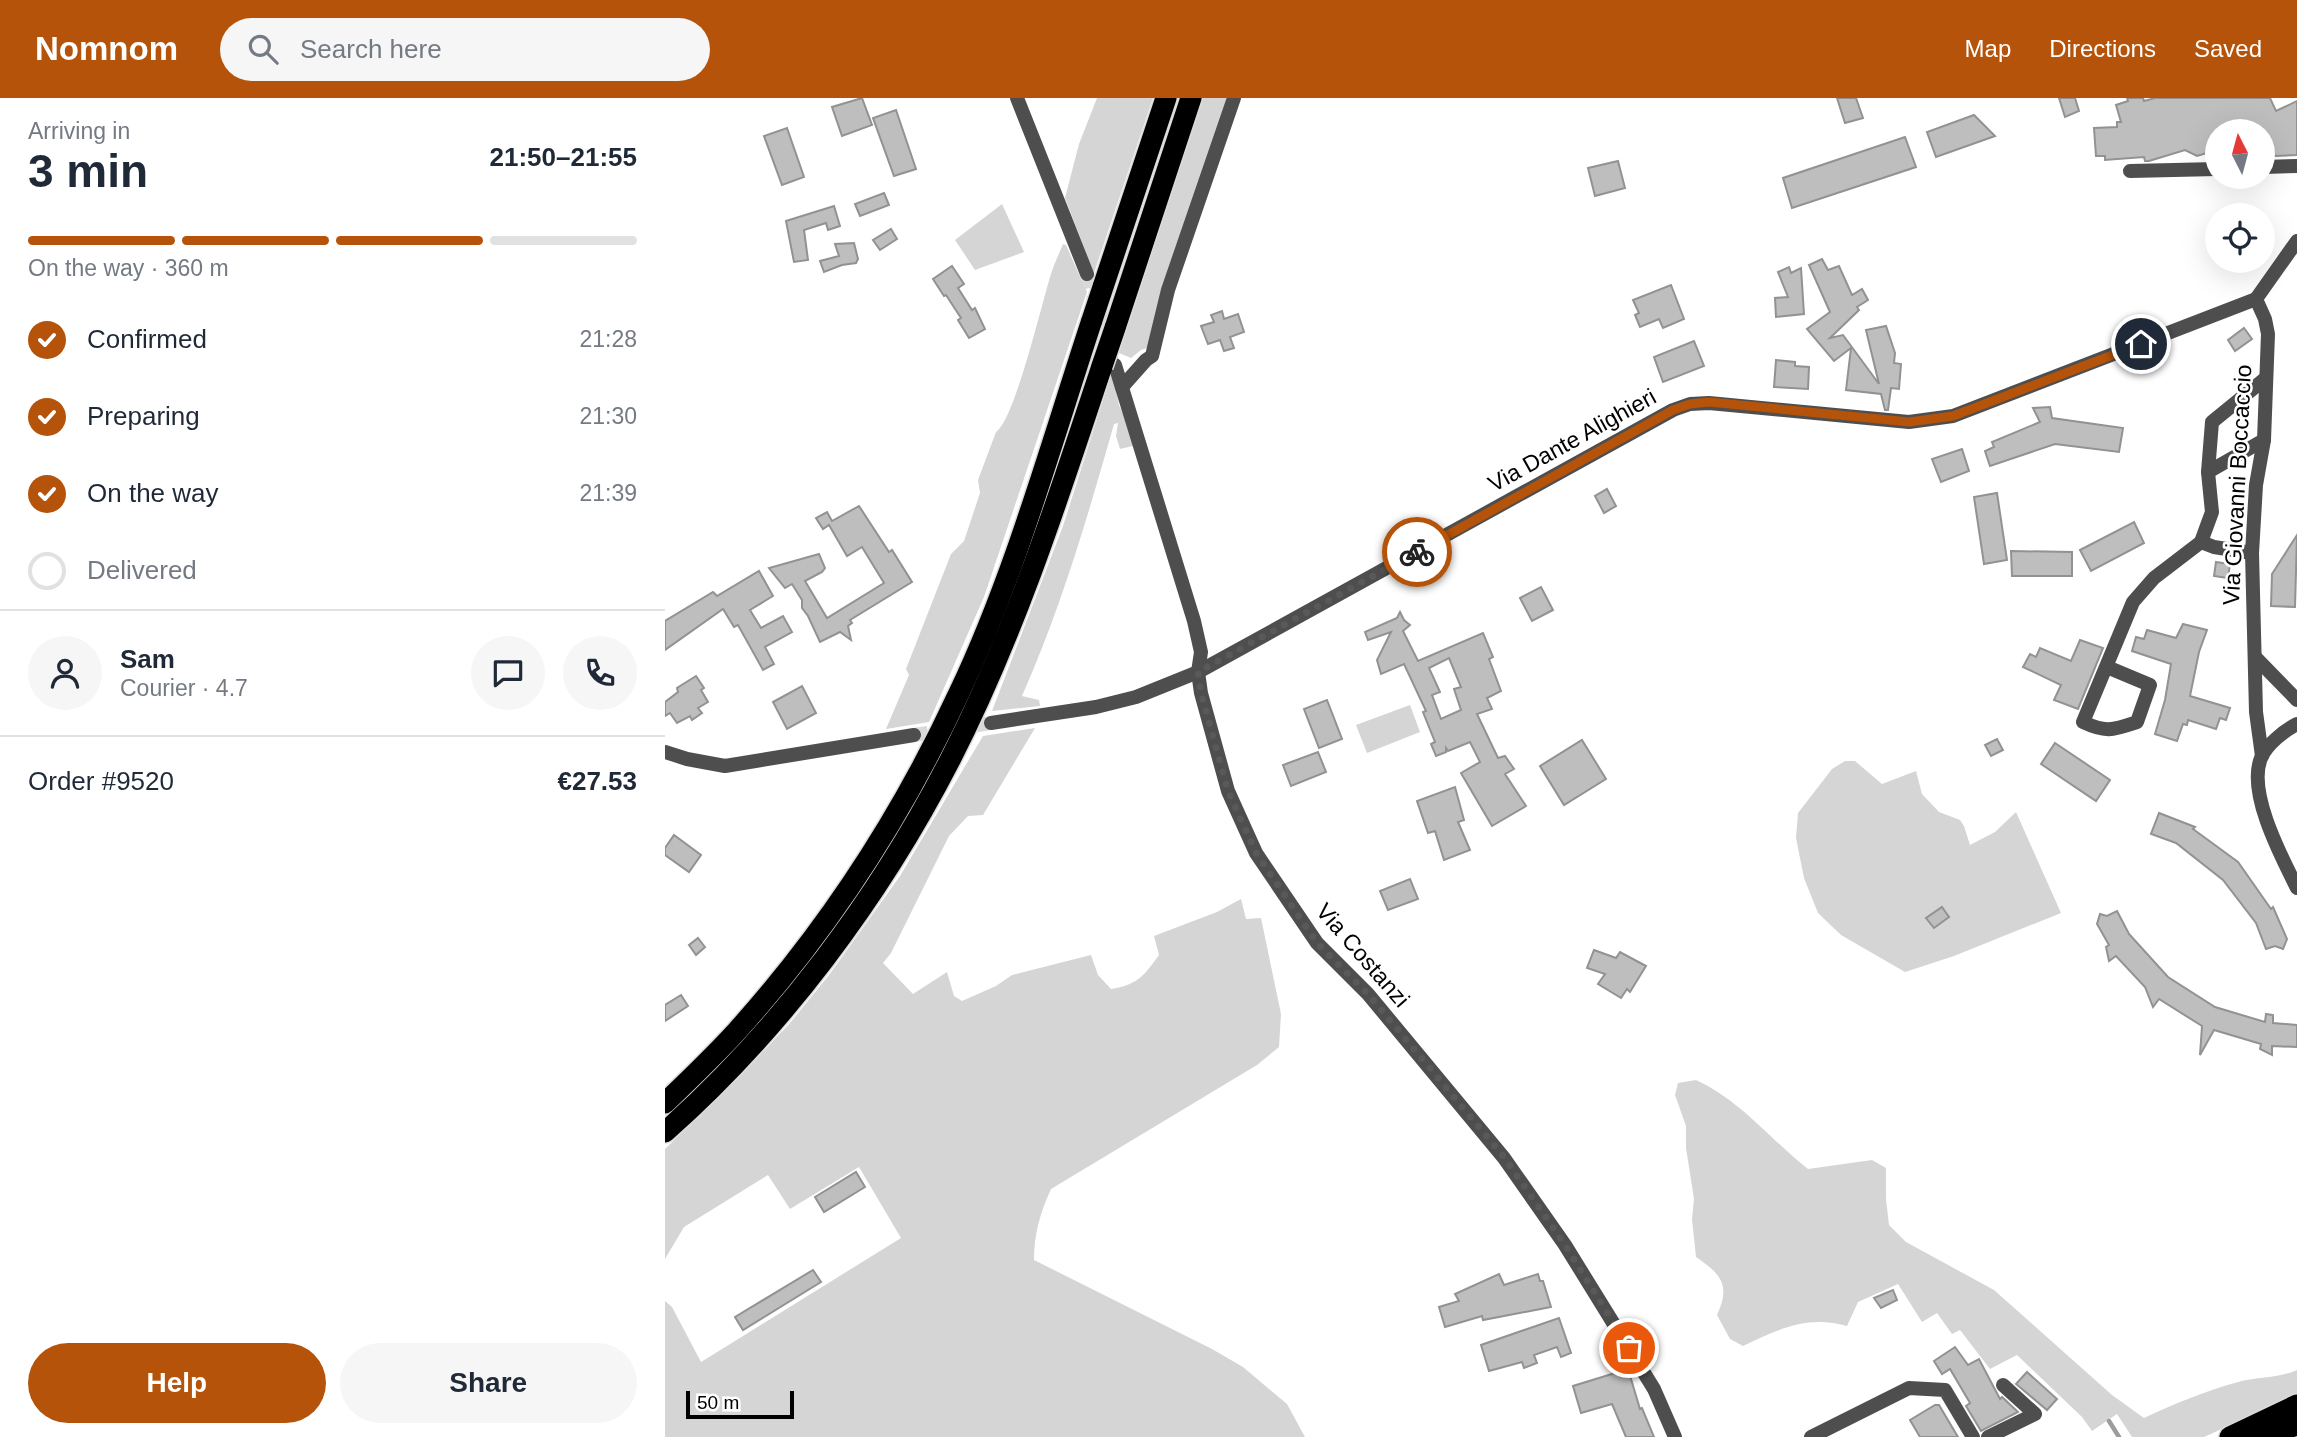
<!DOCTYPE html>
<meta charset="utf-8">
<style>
:root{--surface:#fff;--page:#f6f6f7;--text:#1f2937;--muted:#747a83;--line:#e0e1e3;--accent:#b45309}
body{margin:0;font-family:Arial,sans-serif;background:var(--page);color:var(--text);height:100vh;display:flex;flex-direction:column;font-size:26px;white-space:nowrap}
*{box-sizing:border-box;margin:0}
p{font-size:23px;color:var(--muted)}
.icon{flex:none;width:38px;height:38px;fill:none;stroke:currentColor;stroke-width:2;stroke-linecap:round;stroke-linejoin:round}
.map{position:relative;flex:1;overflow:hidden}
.drawer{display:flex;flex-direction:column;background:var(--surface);width:665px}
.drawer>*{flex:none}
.needle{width:46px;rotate:354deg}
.buttons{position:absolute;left:1540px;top:21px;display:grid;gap:14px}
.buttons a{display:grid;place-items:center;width:70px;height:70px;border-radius:50%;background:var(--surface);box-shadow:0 7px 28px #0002;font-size:35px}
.scale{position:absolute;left:21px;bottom:18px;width:108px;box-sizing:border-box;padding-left:7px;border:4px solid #000;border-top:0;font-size:19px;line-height:24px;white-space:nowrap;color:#000;-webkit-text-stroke:5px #fff;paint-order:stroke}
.pin{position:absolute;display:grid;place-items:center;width:60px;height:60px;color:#fff;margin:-30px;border:4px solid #fff;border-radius:50%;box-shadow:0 2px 7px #0007}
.courier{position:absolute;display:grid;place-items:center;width:70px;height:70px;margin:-35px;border:5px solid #b45309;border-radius:50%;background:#fff;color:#222;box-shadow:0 2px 9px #0007}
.summary em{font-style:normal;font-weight:600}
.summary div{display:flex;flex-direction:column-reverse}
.summary{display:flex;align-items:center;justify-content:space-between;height:119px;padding:0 28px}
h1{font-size:46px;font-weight:600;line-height:52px}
.bar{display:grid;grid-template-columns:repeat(4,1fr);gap:10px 7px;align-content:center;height:84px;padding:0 28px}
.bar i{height:9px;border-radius:5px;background:var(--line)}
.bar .on{background:var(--accent)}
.bar p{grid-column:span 4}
.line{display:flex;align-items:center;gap:18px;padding:0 28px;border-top:2px solid var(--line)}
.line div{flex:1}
.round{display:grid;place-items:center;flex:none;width:74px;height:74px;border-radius:37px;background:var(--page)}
ol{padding:0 28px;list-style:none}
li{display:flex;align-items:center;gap:21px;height:77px}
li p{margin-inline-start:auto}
li .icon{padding:7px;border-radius:50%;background:var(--accent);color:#fff;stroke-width:4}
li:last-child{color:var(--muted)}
li i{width:38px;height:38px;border:4px solid var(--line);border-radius:50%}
.primary-button{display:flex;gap:14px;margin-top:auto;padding:14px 28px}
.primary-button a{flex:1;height:80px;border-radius:42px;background:var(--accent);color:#fff;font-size:28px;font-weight:600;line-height:80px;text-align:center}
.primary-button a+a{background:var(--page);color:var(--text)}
header{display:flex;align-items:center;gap:42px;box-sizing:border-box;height:98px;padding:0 35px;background:var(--accent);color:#fff}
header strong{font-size:33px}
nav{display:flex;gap:38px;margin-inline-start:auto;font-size:24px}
.search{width:490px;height:63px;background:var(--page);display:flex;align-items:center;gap:18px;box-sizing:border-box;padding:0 24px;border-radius:38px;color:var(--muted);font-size:26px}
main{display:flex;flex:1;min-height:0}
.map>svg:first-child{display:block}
.green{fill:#d5d5d5}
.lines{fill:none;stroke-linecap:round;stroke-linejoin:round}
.stream{stroke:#9c9c9c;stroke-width:4.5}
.building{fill:#bebebe;stroke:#929292;stroke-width:2;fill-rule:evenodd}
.street-tunnel{stroke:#d9d9d9;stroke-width:14;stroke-dasharray:14 7;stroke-linecap:butt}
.highway-casing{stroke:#dbdbdb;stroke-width:24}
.street{stroke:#4e4e4e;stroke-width:14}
.highway{stroke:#000;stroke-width:21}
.highway-bridge-casing{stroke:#dbdbdb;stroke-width:24;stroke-linecap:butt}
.highway-bridge{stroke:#000;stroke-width:21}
.done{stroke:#595959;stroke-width:7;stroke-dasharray:0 12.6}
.route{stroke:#b45309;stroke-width:9}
.labels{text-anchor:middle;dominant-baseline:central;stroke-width:5;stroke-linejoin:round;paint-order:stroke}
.street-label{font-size:23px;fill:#000;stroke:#fff}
</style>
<header>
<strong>Nomnom</strong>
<div class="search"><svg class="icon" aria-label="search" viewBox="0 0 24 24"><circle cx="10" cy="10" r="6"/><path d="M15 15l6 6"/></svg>Search here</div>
<nav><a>Map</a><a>Directions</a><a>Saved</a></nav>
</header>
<main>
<section class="drawer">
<div class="summary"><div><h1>3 min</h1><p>Arriving in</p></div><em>21:50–21:55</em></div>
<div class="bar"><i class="on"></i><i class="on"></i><i class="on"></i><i></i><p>On the way · 360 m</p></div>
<ol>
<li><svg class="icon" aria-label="check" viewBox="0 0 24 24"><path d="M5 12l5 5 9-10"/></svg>Confirmed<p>21:28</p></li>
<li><svg class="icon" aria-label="check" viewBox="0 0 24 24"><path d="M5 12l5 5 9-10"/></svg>Preparing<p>21:30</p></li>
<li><svg class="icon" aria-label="check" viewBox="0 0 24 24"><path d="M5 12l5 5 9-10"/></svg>On the way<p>21:39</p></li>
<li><i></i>Delivered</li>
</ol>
<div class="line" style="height:126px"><a class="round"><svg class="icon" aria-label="person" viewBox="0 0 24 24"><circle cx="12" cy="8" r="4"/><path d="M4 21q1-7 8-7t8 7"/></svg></a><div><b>Sam</b><p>Courier · 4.7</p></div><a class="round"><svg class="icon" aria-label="chat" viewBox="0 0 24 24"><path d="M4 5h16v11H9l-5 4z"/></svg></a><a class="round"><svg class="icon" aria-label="phone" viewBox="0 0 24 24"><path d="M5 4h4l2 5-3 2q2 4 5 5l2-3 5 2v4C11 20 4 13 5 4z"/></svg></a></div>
<div class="line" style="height:91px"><div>Order #9520</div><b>€27.53</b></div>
<div class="primary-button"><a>Help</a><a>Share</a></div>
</section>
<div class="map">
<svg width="1632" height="1339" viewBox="0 0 1632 1339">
<rect width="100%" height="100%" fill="#fff"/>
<g class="green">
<path d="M432,0H488L429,175L400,100L414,46Z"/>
<path d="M538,0H566L485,249L476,252L466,260L454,255Z"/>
<path d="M337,106L359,154L310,172L290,142Z"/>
<path d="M398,146L401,147L422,194L319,499L264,624L221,631L244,577L241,571L286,456L299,443L315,395L313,382L331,334C350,321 377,204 386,176C389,166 394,156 398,146Z"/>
<path d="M447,274L454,307L472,347L455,351L451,338L453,325L449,326C423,418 396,510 357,598L374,602L375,608L327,613L398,428Z"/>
<path d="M745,607L755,634L702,655L691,627Z"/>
<path d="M370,630L318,717L303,718L284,738L226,855L218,865L248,896L282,874L289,898L297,903L331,888L347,877L426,857L433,877L446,891C472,887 479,878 494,857L489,838L552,814L576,801L581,821L596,820L616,916L614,949L592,967L386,1091C375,1115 369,1136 369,1162L547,1251L578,1269L622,1306L640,1339H0V1203L7,1209L36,1264L236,1140L194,1069L125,1111L103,1077L19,1129L0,1161V1051L74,979L125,925L164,877L235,778L318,638Z"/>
<path d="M1180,663H1190L1217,686L1251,673L1257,696L1274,714L1295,722L1299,728L1305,747L1330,734L1351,714L1396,815L1289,858L1240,874L1176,837L1153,815L1139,780L1131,740L1133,715L1167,671Z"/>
<path d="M1031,982C1075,1002 1106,1042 1143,1071L1207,1062L1221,1070V1101L1224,1127L1241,1144L1329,1192L1447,1297L1479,1320C1509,1306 1540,1293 1573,1284C1591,1279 1615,1280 1632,1272V1297L1539,1339H1467L1452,1316L1427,1333L1417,1319L1352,1257L1325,1271L1295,1232L1287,1236L1272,1215L1257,1224L1233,1186L1193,1204L1182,1228C1143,1217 1113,1231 1078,1248L1065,1241L1052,1217C1066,1187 1056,1176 1031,1159L1027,1121L1029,1101L1021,1050V1028L1010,997L1013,985Z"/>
</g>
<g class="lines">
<path class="stream" d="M1444,1323L1454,1339"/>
</g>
<g class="building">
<path d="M197,0L207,27L177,38L167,9Z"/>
<path d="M1172,0H1191L1198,20L1180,25Z"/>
<path d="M1394,0H1410L1414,13L1400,19Z"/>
<path d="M1462,0H1478L1479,3L1490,0H1605L1611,13L1632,3V57L1610,58L1608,52L1598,56V33H1580L1578,28L1563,33H1552V52L1532,58L1520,52L1484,63H1480L1479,59L1440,62V58H1431L1429,30L1452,29V24H1456L1451,7L1463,3Z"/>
<path d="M231,12L251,71L229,78L208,20Z"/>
<path d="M1309,17L1330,38L1271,59L1262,34Z"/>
<path d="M122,30L139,79L117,87L99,38Z"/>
<path d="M1240,39L1251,69L1127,110L1118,80Z"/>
<path d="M953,63L960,90L930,98L923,70Z"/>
<path d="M219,95L224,107L195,118L190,106Z"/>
<path d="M169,108L175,128L163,132L161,125L139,132L143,162L129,164L121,123Z"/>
<path d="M226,131L232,141L215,152L208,142Z"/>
<path d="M189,145L193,161L191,165L177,167L159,174L155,163L174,158L170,146Z"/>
<path d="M1157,161L1163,172L1174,168L1187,197L1197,191L1203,202L1192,209L1194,212L1165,240L1178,237L1214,286L1201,232L1221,228L1230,255L1229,265L1236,266L1234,291L1226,290L1223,312H1220L1216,296L1181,292L1186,250L1169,263L1142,231L1165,214L1144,167Z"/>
<path d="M287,168L299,186L293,190L307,212L310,210L320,231L304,240L293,222L296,220L281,197L279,198L268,181Z"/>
<path d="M1124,169L1126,175L1136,170L1139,216L1111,219L1110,200L1123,199L1113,174Z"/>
<path d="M1006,187L1019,221L998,230L994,221L975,229L970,217L974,215L968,202Z"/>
<path d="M557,213L559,221L573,216L579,234L565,239L569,250L559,253L555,242L543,246L536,228L549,224L546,217Z"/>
<path d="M1579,230L1587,241L1570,253L1563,242Z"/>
<path d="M1029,243L1039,268L998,284L989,259Z"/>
<path d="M1111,262L1130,264V268L1144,269L1143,291L1109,289Z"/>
<path d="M1385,309L1387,320L1458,330L1454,354L1390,346L1325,368L1320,353L1329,349L1327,344L1375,324L1368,310Z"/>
<path d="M1297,351L1304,373L1276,384L1267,361Z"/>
<path d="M942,391L951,408L939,415L930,398Z"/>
<path d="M1332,395L1342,462L1319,466L1309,399Z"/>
<path d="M194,408L224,454L227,452L247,484L185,522L187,525L183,528L186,542L175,534L155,544L143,518L137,510V502L127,486L120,490L104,470L154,456L160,470L157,474L140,483L162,520L219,485L197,449L182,458L164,427L158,431L151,420L162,414L167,423Z"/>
<path d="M1469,424L1479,445L1426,473L1415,452Z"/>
<path d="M1632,437L1630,509L1606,508L1607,476Z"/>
<path d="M1346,453L1407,454V478H1347Z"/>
<path d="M1551,464L1565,466L1563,480L1549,478Z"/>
<path d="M94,473L108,498L85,512L96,530L118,518L127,534L100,549L109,566L98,572L73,527L69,529L58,511L0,552V523L48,494L52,498Z"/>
<path d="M876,489L888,512L867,523L855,500Z"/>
<path d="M735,514L739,522L745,527L738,533L753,563L818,535L828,559L824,561L836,593L822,600L827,611L812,616L833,660L840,658L849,671L840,676L861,708L827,728L796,675L815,664L805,644L783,653L781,650V654L771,658L766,646L770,644L758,614L761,613L739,566L716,576L712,562L726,534L703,542L700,534L732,520ZM784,560L796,589L789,591L796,612L776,621L767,597L775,594L764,570Z"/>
<path d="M1518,526L1542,532L1534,554L1525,598L1565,610L1561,622L1555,620L1551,631L1523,622L1522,627L1518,626L1512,643L1490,636L1500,602L1506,566L1467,553L1471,539L1479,541L1482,532L1511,540Z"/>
<path d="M1415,542L1438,550L1413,611L1389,602L1396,587L1358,569L1365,556L1371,559L1375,550L1406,563Z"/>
<path d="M31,578L39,590L36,592L43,604L33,610L37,615L27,622L25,618L12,625L5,615L0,618V604L13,594L12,590Z"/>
<path d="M137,588L151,615L122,631L108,604Z"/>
<path d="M662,602L677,641L654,650L639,611Z"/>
<path d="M1332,641L1338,652L1326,658L1320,647Z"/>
<path d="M917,642L941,681L899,707L875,668Z"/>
<path d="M1390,645L1445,682L1431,703L1376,666Z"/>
<path d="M653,654L661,674L626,688L618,667Z"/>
<path d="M790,689L799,722L793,724L805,752L779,762L770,733L763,735L752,703Z"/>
<path d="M1494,715L1530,729L1528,731L1573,764L1606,811L1608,809L1622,841L1618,851L1610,848L1601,851L1591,825L1558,782L1511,745L1486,736Z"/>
<path d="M9,737L36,757L24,774L0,757V750Z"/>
<path d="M745,781L753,801L723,812L715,793Z"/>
<path d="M1277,809L1284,819L1269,830L1261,820Z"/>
<path d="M1452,813L1464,836L1503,879L1550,909L1600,924L1601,916L1608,917V925L1632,927V949L1607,948V957L1595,951L1596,946L1549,932L1535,957L1537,928L1494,901L1488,909L1480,889L1451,858L1444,863L1441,849L1444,847L1432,826L1435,816L1442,818Z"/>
<path d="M33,840L40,849L31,857L24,847Z"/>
<path d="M929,852L951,860L955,854L981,868L965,894L962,891L956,900L933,886L940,876L922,870Z"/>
<path d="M16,897L23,908L0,923V907Z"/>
<path d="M191,1074L200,1089L159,1114L150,1099Z"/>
<path d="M148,1172L156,1184L78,1232L70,1219Z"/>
<path d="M834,1176L839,1187L873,1176L875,1183H878L886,1209L818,1222L817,1218L780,1229L774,1209L794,1203L790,1196Z"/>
<path d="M1228,1192L1232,1202L1216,1210L1209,1200Z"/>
<path d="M894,1220L906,1255L896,1259L892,1249L869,1257L872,1265L859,1270L857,1264L824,1273L816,1247Z"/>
<path d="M1290,1249L1303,1267L1314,1261L1335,1301L1337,1299L1353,1314L1316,1333L1301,1308L1305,1305L1285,1271L1277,1276L1269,1263Z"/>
<path d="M963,1271L975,1311L977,1310L989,1339H961L947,1306L916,1315L908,1288Z"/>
<path d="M1362,1274L1392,1301L1382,1312L1351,1286Z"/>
<path d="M1270,1307H1274L1293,1339H1255L1245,1322Z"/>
</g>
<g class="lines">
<g class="street-tunnel">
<path d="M422,176L444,248"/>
<path d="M249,637L326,625"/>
</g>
<defs>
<g id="highway">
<path d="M438,189L501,0"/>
<path d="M450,230L526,0"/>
<path d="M0,1005C24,982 48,959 71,934C162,833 237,718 294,595C350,477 386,346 427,222"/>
<path d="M0,1034C116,931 214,800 285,662C349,537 393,401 437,268"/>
<path d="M1565,1339L1632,1307"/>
<path d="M1595,1339L1632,1327"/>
</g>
</defs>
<use href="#highway" class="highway-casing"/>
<g class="street">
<path d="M352,0L422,176"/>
<path d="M1598,69L1632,68"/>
<path d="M1465,73L1552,71"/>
<path d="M1591,201L1600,221L1603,236L1599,342L1591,387L1587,455L1591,614L1597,658"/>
<path d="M450,267L529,523L536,554L533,574L536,595L563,693L591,755L652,845L703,896L839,1060L900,1147L989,1291L1010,1339"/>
<path d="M457,289L481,262L487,258L503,192L569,0"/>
<path d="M1543,374L1599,342"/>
<path d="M1536,444L1549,449L1587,455"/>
<path d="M1591,560L1632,602"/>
<path d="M1442,569L1485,587L1472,624C1448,632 1441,635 1418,624L1468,504L1489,480L1536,444L1547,414L1543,374L1547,324L1601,280"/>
<path d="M326,625L431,609L471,599L533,574L1008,312L1025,306L1044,305L1244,324L1288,318L1591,201L1632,143"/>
<path d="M1632,626C1619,633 1602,646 1596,660C1582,694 1616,758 1632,790"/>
<path d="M0,654L22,661L60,668L249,637"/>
<path d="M1146,1339L1244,1290L1280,1292L1308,1339"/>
<path d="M1323,1339L1370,1316L1338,1287"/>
</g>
<use href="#highway" class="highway"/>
<defs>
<g id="highway-bridge">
<path d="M427,222L438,189"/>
<path d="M437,268L450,230"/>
</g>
</defs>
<use href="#highway-bridge" class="highway-bridge-casing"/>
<use href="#highway-bridge" class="highway-bridge"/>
</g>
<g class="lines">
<path class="done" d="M752,454L533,574L536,595L563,693L591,755L652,845L703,896L839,1059L900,1147L964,1250"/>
<path class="route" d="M752,454L1008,312L1025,306L1044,304L1244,324L1288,318L1476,246"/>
</g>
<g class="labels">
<g class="street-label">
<text transform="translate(907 342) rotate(-29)">Via Dante Alighieri</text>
<text transform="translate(1572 387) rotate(-87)">Via Giovanni Boccaccio</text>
<text transform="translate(698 857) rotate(49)">Via Costanzi</text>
</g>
</g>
</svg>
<div class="buttons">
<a><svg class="needle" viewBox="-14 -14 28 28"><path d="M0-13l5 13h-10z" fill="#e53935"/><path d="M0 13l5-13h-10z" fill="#747a83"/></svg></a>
<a><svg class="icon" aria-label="locate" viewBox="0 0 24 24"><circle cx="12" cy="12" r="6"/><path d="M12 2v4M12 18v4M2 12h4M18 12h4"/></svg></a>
</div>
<div class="scale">50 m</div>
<div class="pin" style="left:964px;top:1250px;background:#ea580c"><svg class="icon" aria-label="bag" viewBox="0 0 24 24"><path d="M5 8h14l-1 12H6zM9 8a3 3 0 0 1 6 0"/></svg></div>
<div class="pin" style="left:1476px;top:246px;background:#1f2937"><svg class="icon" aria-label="home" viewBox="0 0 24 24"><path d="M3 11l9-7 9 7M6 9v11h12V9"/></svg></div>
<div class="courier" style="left:752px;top:454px"><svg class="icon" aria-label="bike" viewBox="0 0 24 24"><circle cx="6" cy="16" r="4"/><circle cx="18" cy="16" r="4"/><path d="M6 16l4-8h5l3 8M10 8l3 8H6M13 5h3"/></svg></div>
</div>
</main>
